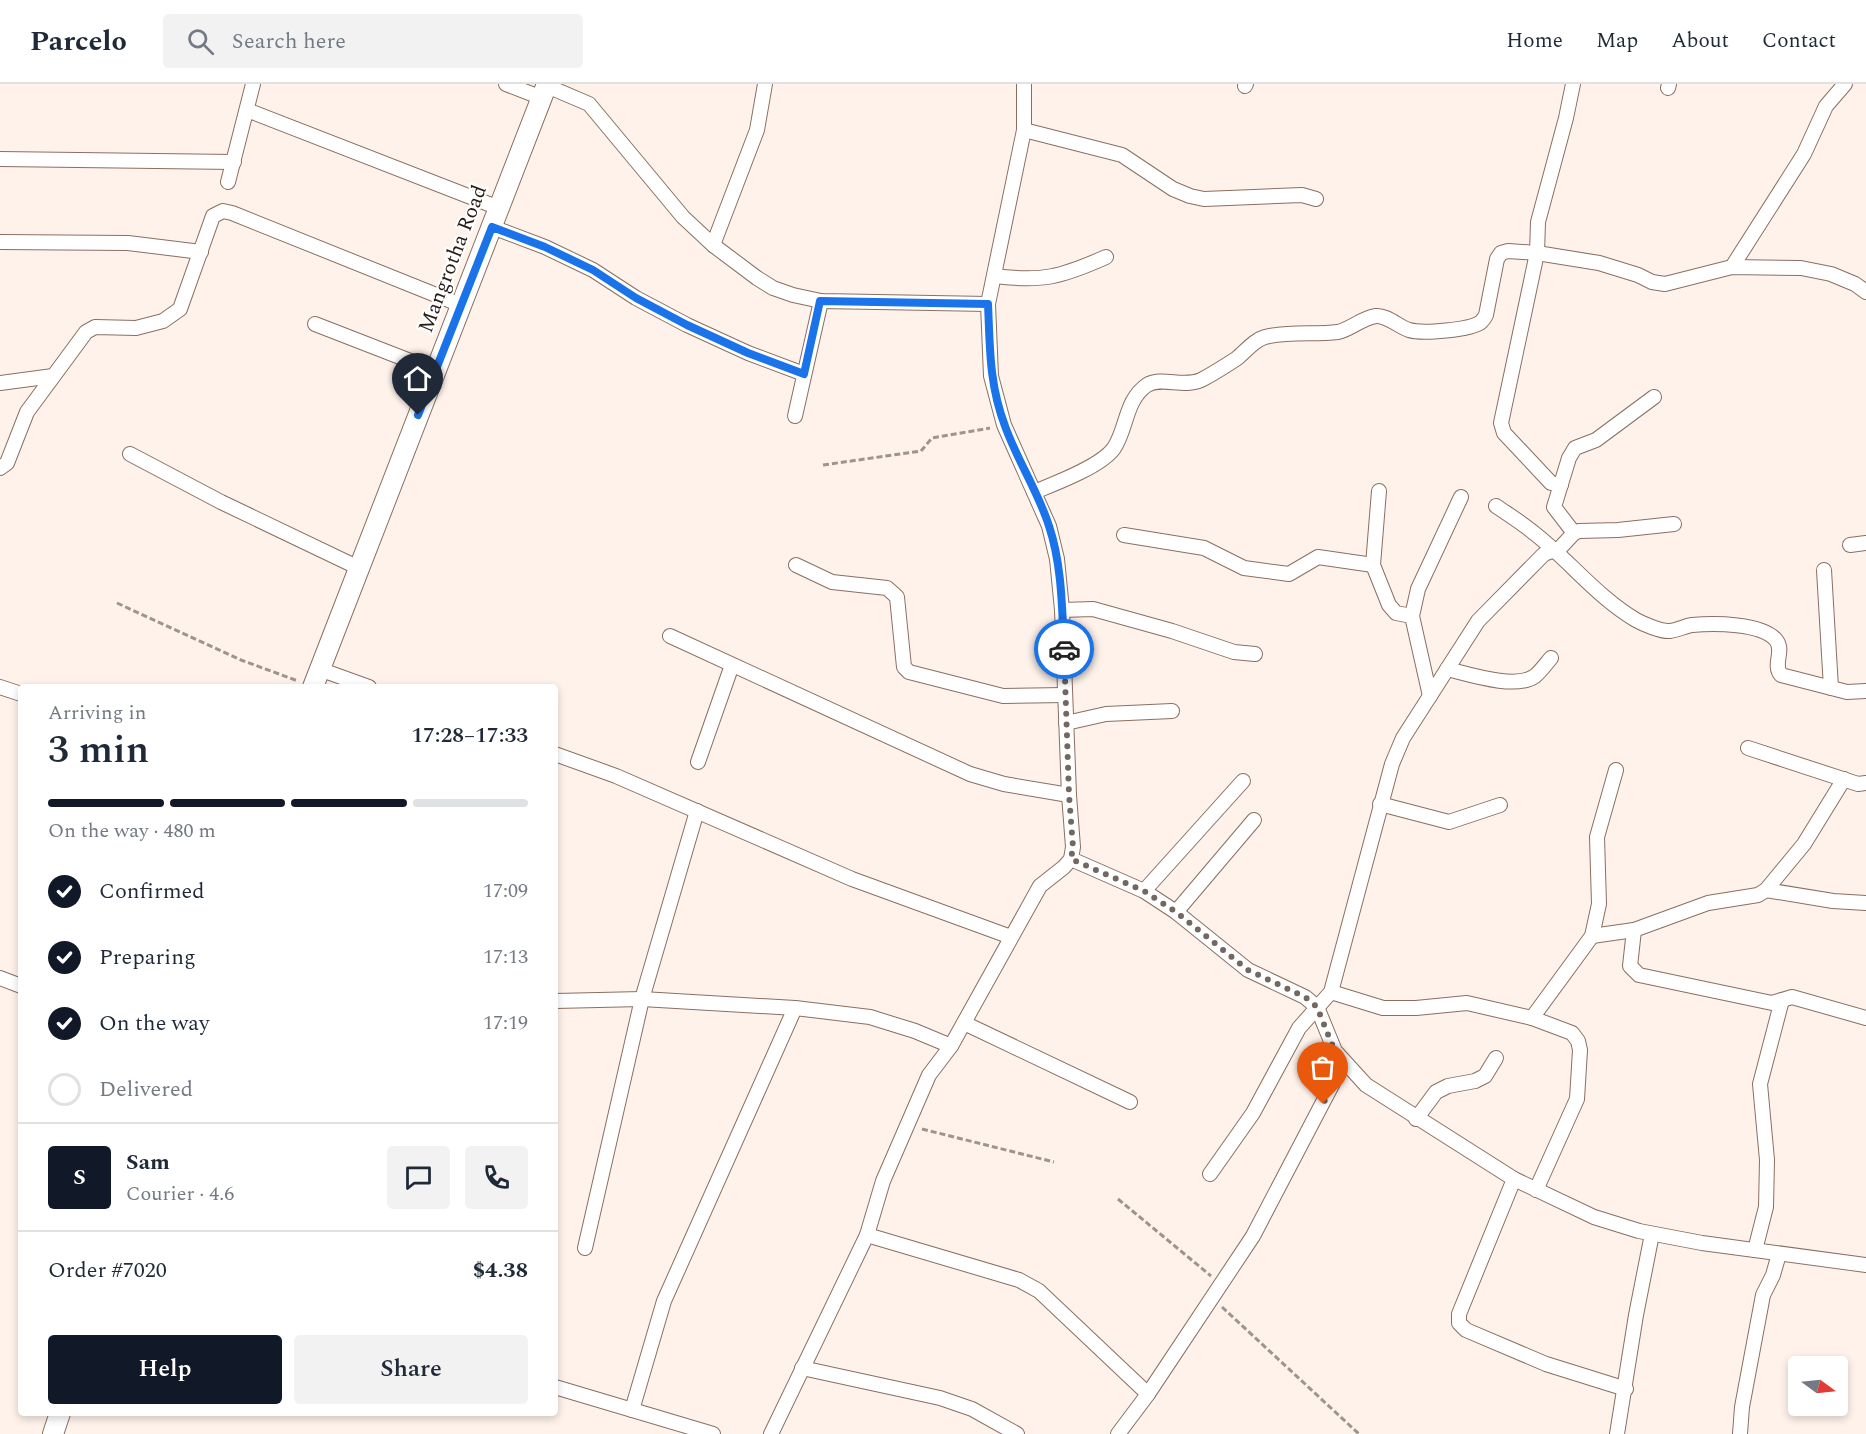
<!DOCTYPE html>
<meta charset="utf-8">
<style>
:root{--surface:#fff;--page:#f2f2f3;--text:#1f2937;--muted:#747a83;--line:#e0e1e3;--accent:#111827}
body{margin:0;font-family:Spectral,serif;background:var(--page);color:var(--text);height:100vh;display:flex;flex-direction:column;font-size:22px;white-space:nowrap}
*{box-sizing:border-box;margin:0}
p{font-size:20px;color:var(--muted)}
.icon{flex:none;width:33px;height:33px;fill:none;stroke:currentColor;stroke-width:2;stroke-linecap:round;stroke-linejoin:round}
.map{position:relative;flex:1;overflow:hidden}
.details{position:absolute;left:18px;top:600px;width:540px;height:732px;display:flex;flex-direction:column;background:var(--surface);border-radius:6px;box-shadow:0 3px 9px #0003}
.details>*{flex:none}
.needle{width:39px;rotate:105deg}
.fabs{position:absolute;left:1788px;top:1272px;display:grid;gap:12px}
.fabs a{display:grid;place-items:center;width:60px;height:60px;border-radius:6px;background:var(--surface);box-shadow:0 3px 9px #0003;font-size:30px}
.pin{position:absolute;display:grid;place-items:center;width:51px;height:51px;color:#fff;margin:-62px -26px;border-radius:50% 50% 50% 0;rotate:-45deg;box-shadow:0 0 6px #0007}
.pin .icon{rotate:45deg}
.courier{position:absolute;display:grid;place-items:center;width:60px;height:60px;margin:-30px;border:4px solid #1a73e8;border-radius:50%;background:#fff;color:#222;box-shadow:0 2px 8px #0007}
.head em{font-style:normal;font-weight:600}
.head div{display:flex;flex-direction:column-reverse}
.head{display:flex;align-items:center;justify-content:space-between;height:102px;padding:0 30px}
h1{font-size:39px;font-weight:600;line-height:45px}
.bar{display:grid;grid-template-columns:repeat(4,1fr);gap:9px 6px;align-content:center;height:72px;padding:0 30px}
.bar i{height:8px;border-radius:4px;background:var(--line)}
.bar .selected{background:var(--accent)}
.bar p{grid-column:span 4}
.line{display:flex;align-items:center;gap:15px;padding:0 30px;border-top:2px solid var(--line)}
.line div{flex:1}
.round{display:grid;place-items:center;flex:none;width:63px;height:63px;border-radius:6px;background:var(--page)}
ol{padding:0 30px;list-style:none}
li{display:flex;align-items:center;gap:18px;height:66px}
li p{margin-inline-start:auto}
li .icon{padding:6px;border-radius:50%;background:var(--accent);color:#fff;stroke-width:4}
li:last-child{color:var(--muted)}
li i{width:33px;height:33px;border:3px solid var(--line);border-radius:50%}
.action{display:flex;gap:12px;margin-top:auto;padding:12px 30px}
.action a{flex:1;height:69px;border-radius:6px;background:var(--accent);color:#fff;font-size:24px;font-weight:600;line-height:69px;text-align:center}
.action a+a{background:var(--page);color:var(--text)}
header{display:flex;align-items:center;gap:36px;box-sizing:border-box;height:84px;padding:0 30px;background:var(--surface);border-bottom:2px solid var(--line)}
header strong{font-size:28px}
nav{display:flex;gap:33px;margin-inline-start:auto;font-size:21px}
.search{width:420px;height:54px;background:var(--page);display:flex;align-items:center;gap:15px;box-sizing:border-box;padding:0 21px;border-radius:6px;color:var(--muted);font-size:22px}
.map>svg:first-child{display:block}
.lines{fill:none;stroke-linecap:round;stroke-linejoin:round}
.minor-casing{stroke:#8a6f61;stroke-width:16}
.secondary-casing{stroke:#8a6f61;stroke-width:22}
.path{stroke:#9f938d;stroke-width:3;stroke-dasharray:6 3;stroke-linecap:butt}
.minor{stroke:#fff;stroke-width:14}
.secondary{stroke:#fff;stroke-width:20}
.done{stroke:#726761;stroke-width:6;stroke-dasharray:0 10.8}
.route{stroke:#1a73e8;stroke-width:8}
.labels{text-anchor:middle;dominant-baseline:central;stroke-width:4.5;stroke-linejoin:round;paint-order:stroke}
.street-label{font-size:21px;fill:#271c17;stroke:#fff}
</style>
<header>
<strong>Parcelo</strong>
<div class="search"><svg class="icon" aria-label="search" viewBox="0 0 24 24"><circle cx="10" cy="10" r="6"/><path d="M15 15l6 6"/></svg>Search here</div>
<nav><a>Home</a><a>Map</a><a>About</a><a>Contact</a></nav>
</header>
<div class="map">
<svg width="1866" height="1350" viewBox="0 0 1866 1350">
<rect width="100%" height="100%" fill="#fef2eb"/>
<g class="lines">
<defs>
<g id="minor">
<path d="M506,0L542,14"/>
<path d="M547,2L589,20L683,133L713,161L757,194L773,204L793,211L821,217L988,220"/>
<path d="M1245,2L1246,0"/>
<path d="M1668,4L1669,0"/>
<path d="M247,26L499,124"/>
<path d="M1024,46L1122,71L1173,105L1190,112L1204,115L1302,111L1316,115"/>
<path d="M0,75L234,78"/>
<path d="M228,98L253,0"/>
<path d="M492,143L545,163L593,186L636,214L687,241L748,269L804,290"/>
<path d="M0,158L128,159L201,168"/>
<path d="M713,161L757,46L765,0"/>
<path d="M1732,183L1804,70L1826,22L1845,0"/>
<path d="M994,192C1043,198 1061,193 1106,173"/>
<path d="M315,240L436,287"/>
<path d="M0,299L53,292"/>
<path d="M795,332L821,217"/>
<path d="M130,370L221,418L359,484"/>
<path d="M0,384L7,379L27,328L86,248L95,243L136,244L163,237L180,225L213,132L223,127L232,129L461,221"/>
<path d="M1561,401L1551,399L1504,349L1501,339L1537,169L1538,138L1566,34L1573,0"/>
<path d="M1379,407L1373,481L1389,521L1396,529L1412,532"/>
<path d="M1034,408C1054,400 1102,382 1114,364C1127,345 1125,316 1147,301C1161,292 1184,304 1201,296C1213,290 1225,282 1236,275C1245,268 1254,256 1265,253C1290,247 1314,251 1338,248C1351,245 1362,234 1376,232C1387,231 1399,243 1409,246C1422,250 1471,246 1481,238C1483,236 1485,233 1486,231L1497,175L1501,169L1508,167L1537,169L1599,179L1638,191L1652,198L1665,200L1732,183L1801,184L1831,190L1855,200L1866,208"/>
<path d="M1496,422C1509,431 1522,439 1534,449C1569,476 1597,513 1636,536C1643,540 1662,548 1670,547C1678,546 1685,542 1692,541C1714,539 1762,539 1776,556C1785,567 1772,580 1781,591L1847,608L1866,607"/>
<path d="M1574,449L1554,423L1569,374L1575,364L1596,356L1654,313"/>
<path d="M1124,451L1204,464L1244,484L1289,490L1318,473L1373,481"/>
<path d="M1850,461L1866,459"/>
<path d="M796,481L832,498L887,504L897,513L904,583L909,588L1003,612L1065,611"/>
<path d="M1824,486L1831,604"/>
<path d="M1062,526L1093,525L1172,547L1234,568L1255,570"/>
<path d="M670,552L970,690L1004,700L1069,711"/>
<path d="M319,585L369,603"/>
<path d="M1447,585C1468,590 1516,606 1535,592C1541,587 1546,580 1551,574"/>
<path d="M0,603L21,610"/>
<path d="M1430,612L1412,532L1418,505L1461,413"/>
<path d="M1066,639L1106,630L1172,627"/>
<path d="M1748,664L1858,700L1866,699"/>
<path d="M555,670L616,692L852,795L1011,853"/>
<path d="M698,678L732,581"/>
<path d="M1380,720L1449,738L1500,721"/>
<path d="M1071,775L1144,807L1176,828L1248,886L1305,913L1317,923L1335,967L1366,1001L1514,1095L1594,1133L1639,1147L1702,1159L1866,1181"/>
<path d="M1766,806L1833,817L1866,819"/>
<path d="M1144,807L1243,697"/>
<path d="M1176,828L1254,736"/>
<path d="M1634,846L1630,882L1639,891L1772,919L1792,913L1866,934"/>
<path d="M1592,852L1634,846L1708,819L1758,811L1766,806L1804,760L1844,695"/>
<path d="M0,894L21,902"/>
<path d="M1331,908L1383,924H1416L1467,919L1532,934L1572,949L1578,957L1580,966L1577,1015L1536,1106"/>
<path d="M555,917L642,915L795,924L870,933L915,947L951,962"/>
<path d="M1532,934L1592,852L1599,820L1597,753L1616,686"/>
<path d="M964,939L1130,1018"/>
<path d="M1416,1035L1436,1008L1448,1002L1475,997L1485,992L1496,974"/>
<path d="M1210,1090L1253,1029L1299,944L1331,908L1392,680L1403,654L1478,537L1544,470L1560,464L1574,449L1579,447L1618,446L1674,440"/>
<path d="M1514,1095L1459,1230V1239L1466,1246L1546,1280L1626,1305"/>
<path d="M867,1151L1019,1196L1039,1207L1148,1310"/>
<path d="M585,1164L642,915L697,727"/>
<path d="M1755,1166L1766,1123L1767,1076L1760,1000L1782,916"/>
<path d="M802,1284L940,1314L972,1325L1017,1350"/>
<path d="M555,1303L713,1350"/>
<path d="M632,1326L664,1217L795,924"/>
<path d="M771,1350L867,1151L883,1097L929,991L951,962L1040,802L1064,783L1071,775L1073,763L1069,711L1062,526L1057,475L1049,442L1004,341L991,292L988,220L1024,46V0"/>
<path d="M1118,1350L1148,1310L1253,1152L1344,978"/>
<path d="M1617,1350L1636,1231L1652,1150"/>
<path d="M1740,1350L1742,1323L1763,1211L1773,1191L1779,1170"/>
</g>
<g id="secondary">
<path d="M313,603L547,0"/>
<path d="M53,1350L60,1329"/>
</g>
</defs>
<use href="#minor" class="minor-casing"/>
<use href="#secondary" class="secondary-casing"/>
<g class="path">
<path d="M823,381L921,367L932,354L990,344"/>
<path d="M117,519L241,576L298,597"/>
<path d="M922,1045L1054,1078"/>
<path d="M1118,1115L1211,1192"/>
<path d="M1222,1223L1359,1350"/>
</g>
<use href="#minor" class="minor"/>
<use href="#secondary" class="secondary"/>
</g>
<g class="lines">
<path class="done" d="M1064,565L1069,711L1073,763L1071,775L1144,807L1176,828L1248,886L1305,913L1317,923L1335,968L1344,978L1323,1020"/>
<path class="route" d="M418,331L492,143L545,163L593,186L636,214L687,241L748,269L804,290L820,217L988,220C990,263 989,300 1005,342C1017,376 1038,407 1049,442C1062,481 1062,524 1064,565"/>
</g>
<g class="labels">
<g class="street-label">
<text transform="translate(453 175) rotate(-69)">Mangrotha Road</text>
</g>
</g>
</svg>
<div class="fabs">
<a><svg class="needle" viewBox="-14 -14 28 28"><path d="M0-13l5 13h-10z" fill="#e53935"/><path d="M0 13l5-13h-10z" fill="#747a83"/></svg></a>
</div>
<div class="pin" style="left:1323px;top:1020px;background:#ea580c"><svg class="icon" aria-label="bag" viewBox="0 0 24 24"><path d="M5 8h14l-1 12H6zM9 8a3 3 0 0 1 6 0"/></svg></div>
<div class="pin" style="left:418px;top:331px;background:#1f2937"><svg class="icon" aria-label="home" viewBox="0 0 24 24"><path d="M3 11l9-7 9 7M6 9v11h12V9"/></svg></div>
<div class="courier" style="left:1064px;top:565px"><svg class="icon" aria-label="car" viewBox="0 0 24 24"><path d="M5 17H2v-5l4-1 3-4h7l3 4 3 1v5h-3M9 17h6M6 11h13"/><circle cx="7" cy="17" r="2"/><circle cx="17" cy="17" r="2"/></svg></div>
<section class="details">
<div class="head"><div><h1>3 min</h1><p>Arriving in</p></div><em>17:28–17:33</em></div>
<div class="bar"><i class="selected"></i><i class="selected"></i><i class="selected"></i><i></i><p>On the way · 480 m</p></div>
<ol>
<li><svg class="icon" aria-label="check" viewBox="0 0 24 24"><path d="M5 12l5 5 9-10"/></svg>Confirmed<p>17:09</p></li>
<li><svg class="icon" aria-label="check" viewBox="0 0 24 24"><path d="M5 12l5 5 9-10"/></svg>Preparing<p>17:13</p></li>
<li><svg class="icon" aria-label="check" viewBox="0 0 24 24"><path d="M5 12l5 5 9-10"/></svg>On the way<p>17:19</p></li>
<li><i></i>Delivered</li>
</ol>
<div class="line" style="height:108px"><b class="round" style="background:var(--accent);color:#fff">S</b><div><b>Sam</b><p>Courier · 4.6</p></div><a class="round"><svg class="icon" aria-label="chat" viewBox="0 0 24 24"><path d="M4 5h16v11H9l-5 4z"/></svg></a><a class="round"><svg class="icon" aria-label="phone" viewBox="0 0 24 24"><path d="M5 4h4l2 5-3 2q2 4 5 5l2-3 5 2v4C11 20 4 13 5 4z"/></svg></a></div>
<div class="line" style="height:78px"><div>Order #7020</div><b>$4.38</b></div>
<div class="action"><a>Help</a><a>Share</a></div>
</section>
</div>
